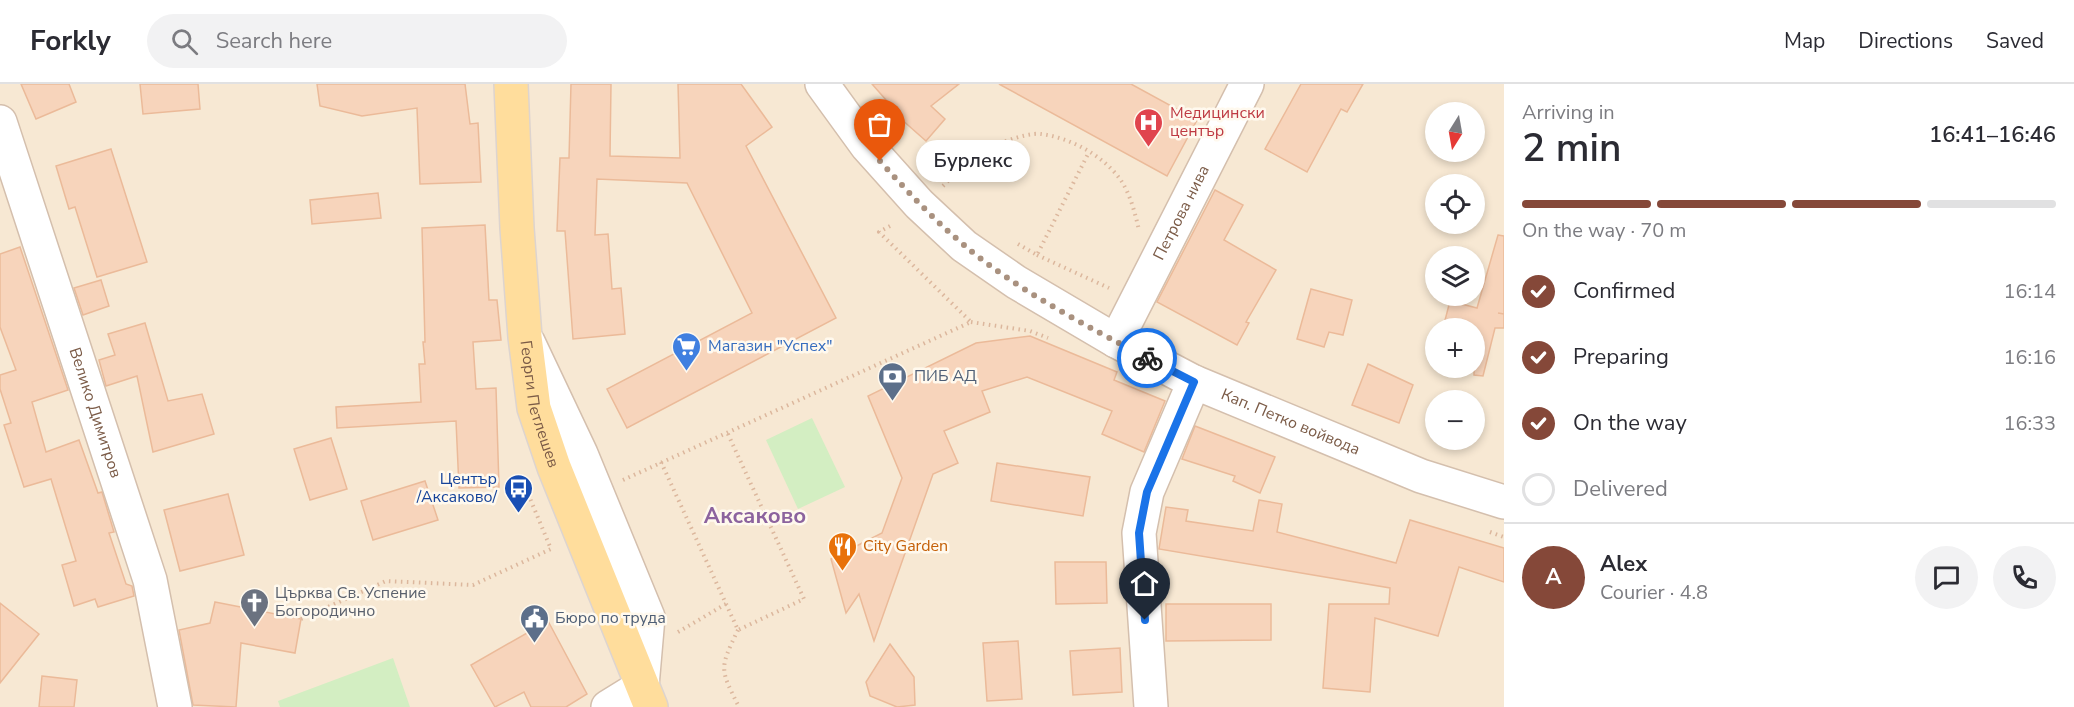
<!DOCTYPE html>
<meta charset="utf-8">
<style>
:root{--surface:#fff;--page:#f2f2f3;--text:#2b2b33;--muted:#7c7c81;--line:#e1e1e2;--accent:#854839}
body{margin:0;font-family:"Nunito Sans",sans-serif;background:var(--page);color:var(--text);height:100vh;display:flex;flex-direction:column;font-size:22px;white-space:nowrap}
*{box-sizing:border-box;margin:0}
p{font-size:20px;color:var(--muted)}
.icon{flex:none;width:33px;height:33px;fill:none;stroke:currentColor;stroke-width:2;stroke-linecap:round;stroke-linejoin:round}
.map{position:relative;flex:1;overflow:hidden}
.details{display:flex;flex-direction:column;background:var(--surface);width:570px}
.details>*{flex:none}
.needle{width:39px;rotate:191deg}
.tools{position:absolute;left:1425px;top:18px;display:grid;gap:12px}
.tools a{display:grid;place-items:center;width:60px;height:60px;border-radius:50%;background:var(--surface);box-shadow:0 3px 9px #0003;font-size:30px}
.pin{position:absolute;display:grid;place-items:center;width:51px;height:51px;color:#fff;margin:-62px -26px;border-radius:50% 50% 50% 0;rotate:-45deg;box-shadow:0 0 6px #0007}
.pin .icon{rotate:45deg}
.courier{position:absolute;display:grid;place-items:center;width:60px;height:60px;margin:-30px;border:4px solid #1a73e8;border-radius:50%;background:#fff;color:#222;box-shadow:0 2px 8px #0007}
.bubble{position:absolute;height:42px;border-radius:21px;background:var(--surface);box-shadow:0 3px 9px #0003;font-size:20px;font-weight:600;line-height:42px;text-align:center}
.overview em{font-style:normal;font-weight:600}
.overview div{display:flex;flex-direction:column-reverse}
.overview{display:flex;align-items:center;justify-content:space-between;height:102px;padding:0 18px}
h1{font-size:39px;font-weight:600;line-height:45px}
.bar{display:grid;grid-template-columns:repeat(4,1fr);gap:9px 6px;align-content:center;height:72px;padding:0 18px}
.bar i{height:8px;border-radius:4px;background:var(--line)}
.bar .on{background:var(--accent)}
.bar p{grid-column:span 4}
.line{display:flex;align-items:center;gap:15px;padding:0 18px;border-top:2px solid var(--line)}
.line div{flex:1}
.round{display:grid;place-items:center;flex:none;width:63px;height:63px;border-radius:32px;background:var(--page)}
ol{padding:0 18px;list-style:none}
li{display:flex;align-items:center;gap:18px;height:66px}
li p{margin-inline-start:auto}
li .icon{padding:6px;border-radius:50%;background:var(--accent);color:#fff;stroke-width:4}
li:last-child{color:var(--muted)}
li i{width:33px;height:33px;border:3px solid var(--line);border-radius:50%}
header{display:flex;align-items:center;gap:36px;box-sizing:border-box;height:84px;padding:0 30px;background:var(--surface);border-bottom:2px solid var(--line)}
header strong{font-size:28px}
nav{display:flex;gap:33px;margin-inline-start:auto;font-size:21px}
.search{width:420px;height:54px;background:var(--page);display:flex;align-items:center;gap:15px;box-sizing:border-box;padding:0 21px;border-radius:33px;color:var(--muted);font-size:22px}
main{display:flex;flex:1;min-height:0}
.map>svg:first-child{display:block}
.residential{fill:#f7e8d3;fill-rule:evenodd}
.green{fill:#d3eec2}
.building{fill:#f7d4bb;stroke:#ebba99;stroke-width:1.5}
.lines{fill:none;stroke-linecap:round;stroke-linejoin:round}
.minor-casing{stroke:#d4bfad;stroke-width:36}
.major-casing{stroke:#ddd4cf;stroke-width:36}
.path{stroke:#dcb79d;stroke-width:4;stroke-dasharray:1.5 4.5;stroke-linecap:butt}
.minor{stroke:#fff;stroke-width:33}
.major{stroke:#ffdd9c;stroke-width:33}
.done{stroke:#a9917f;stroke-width:6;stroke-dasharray:0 10.8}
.route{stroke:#1a73e8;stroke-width:8}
.labels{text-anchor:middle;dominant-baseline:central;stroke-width:5;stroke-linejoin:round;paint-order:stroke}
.health-label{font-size:16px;fill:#be3a42;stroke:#fff9ee;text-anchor:start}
.street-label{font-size:16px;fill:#7b5b47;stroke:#fff9ee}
.shop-label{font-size:16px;fill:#366cbe;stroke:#fff9ee;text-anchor:start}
.service-label{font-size:16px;fill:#4e5e75;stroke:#fff9ee;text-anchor:start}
.transit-label{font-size:16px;fill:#164399;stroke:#fff9ee;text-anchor:end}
.food-label{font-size:16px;fill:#c56008;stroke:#fff9ee;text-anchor:start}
.worship-label{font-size:16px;fill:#5b616d;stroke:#fff9ee;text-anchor:start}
.district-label{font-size:22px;font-weight:bold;fill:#8c639e;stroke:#fff9ee}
</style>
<header>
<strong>Forkly</strong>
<div class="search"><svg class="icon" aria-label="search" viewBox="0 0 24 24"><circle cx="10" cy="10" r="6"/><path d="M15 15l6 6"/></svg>Search here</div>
<nav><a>Map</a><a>Directions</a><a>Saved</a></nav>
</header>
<main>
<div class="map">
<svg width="1504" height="623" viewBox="0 0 1504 623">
<rect width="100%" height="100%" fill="#fef5e6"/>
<path class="residential" d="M0,0H1504V623H0ZM1436,28H1474V68H1436ZM1436,100H1474V140H1436ZM1436,172H1474V212H1436ZM1436,244H1474V284H1436ZM1436,316H1474V356H1436Z"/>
<g class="green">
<path d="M812,334L845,403L798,425L766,356Z"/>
<path d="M393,574L410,623H280L278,617Z"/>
</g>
<g class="building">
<path d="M21,0H69L76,18L36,35Z"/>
<path d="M140,0H198L200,25L143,30Z"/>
<path d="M317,0H465L470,40L478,39L481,98L420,100L417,24L362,32L320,22Z"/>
<path d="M571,0H611L610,72L680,74L678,0H741L772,43L746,62L836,234L627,344L607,305L752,229L687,99L597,95L595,151L608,150L612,205L621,204L625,250L573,255L565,147H557L560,74H569Z"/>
<path d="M872,0H959L931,22L945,35L926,57L892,27L894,25Z"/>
<path d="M999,0H1131L1197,36L1167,92Z"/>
<path d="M1301,0H1363L1347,28L1341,25L1307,88L1265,65Z"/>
<path d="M111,65L147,178L97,193L75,123L69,125L56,82Z"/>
<path d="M1215,106L1243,121L1224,156L1276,186L1246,238L1249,239L1237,261L1157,218Z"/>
<path d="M378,109L381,134L312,140L310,116Z"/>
<path d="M485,141L489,216H497L501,256L473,258L476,305L496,304L499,403L459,404L456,337L337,344L336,323L421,318L419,280H425L423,258H425L422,144Z"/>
<path d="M1498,151L1504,152V230L1498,229L1504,230V244H1495L1483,292L1474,291V244H1443L1450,217L1477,224Z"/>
<path d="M20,163L68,306L32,318L46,368L79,356L98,409L102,408L114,448L109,449L126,500L132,502L134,512L98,523L95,515L74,522L62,481L76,477L51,395L24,403L4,341L11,339L0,305V291L16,286L0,243V170Z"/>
<path d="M101,196L109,222L83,231L74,204Z"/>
<path d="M1311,205L1352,216L1343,251L1329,248L1324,263L1297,255Z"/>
<path d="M145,239L168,317L202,310L214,350L153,368L137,292L106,302L99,276L115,271L108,250Z"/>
<path d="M1030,252L1117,288L1114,296L1165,317L1144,368L1102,350L1112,327L1027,293L982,307L990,328L944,347L958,379L933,390L874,557L859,510L846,529L831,475L882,449L902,394L868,312L976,259Z"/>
<path d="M1368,280L1413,301L1399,339L1352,321Z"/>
<path d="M1195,342L1275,373L1260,409L1233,397L1235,392L1182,375Z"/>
<path d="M331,354L347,405L310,416L294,365Z"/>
<path d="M997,379L1090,393L1083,432L991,417Z"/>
<path d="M425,397L438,436L373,456L361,417Z"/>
<path d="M228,410L244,471L180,487L164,426Z"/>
<path d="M1259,416L1282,420L1277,448L1396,479L1410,436L1504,464V498L1459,483L1438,552L1375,534L1370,608L1323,604L1329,520H1389L1390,504L1159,465L1166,423L1188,426L1186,437L1253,447Z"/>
<path d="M1055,478H1106L1107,519L1056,520Z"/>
<path d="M215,518L301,535L295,569L241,559L236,623L193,621L179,546L210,539Z"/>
<path d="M0,519L39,550L0,599Z"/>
<path d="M1166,520H1271V556L1166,557Z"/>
<path d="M548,537L587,610L566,623H531L524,608L495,623L471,581Z"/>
<path d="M1018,557L1022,615L987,617L983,559Z"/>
<path d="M890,560L914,593L915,621L897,623L870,612L866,598Z"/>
<path d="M1120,564L1122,608L1073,611L1070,567Z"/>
<path d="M42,592L77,596L74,623H39Z"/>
</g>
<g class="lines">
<defs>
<g id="minor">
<path id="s1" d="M822,0L867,62L919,120L964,162L1016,198L1116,257L1194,298L1421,392L1504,418"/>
<path id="s2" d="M0,38L150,496L175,623"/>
<path id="s3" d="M1116,257L1247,0"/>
<path d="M528,258L581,370L648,533L642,602L608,623"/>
<path d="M1151,623L1139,449L1147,408L1194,298"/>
</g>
<g id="major">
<path id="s4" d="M511,0L517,144L525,253L534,324L554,383L651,623"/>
</g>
</defs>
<use href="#minor" class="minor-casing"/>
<use href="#major" class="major-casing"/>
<g class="path">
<path d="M943,102C953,92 964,78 976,70C990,62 1026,48 1041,50C1071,54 1102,71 1120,95C1130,109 1135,129 1139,146"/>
<path d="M1018,160L1037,171L1089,68"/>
<path d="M1037,171L1109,204"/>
<path d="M971,238L1030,247L1048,254"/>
<path d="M661,378L738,546L804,515L727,348"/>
<path d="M623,396L971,238L879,148L890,142"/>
<path d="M1490,448L1504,453"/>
<path d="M301,535L386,497L473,501L551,465L524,400"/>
<path d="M738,546C719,585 720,585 739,623"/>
<path d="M678,548L726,520"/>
</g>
<use href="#minor" class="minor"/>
<use href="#major" class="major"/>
</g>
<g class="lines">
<path class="done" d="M880,77C907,107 933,135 964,161C1012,203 1090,244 1147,274"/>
<path class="route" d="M1145,536L1139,449L1147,408L1194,298L1147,274"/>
</g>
<defs>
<symbol id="hospital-pin" viewBox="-11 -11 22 30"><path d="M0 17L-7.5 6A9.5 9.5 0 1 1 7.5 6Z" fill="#e0444e" stroke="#fff9ee"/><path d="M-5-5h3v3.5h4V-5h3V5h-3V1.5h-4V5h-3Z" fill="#fff"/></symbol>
<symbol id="supermarket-pin" viewBox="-11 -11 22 30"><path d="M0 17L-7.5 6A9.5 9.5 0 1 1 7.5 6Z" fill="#3f7fe0" stroke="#fff9ee"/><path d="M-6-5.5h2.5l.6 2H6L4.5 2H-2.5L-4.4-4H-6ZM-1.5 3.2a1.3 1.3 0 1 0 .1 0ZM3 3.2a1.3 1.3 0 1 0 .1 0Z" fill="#fff"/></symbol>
<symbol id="bank-pin" viewBox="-11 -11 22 30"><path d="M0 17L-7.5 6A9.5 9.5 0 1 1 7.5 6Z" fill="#5c6f8a" stroke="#fff9ee"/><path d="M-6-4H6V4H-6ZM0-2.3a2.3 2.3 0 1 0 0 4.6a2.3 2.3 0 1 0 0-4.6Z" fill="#fff"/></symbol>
<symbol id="bus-pin" viewBox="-11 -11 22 30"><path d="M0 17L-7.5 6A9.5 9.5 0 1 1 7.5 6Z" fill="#1a4fb4" stroke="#fff9ee"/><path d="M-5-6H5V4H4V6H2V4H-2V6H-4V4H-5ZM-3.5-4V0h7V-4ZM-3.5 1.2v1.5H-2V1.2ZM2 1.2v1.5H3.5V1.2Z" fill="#fff"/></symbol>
<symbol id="restaurant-pin" viewBox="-11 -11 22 30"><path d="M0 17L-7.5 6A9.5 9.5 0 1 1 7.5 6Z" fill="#e8710a" stroke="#fff9ee"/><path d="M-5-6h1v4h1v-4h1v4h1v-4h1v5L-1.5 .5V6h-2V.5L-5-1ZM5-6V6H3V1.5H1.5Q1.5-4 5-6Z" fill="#fff"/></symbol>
<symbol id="church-pin" viewBox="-11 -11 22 30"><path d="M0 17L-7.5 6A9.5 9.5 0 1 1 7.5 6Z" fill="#6b7280" stroke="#fff9ee"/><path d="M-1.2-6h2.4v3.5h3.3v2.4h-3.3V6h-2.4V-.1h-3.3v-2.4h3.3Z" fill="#fff"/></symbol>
<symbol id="civic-pin" viewBox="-11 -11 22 30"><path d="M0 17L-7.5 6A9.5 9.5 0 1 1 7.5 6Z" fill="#5c6f8a" stroke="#fff9ee"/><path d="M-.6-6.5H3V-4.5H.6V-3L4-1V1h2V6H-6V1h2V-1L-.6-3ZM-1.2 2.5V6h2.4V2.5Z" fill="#fff"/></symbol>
</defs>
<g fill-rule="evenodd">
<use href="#hospital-pin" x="1132" y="22" width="33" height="45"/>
<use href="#supermarket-pin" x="670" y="246" width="33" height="45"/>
<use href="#bank-pin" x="876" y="276" width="33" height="45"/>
<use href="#bus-pin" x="502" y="388" width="33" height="45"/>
<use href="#restaurant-pin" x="826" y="446" width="33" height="45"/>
<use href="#church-pin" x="238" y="502" width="33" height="45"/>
<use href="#civic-pin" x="518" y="518" width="33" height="45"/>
</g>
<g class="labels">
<g class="health-label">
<text x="1170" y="29">Медицински<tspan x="1170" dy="18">център</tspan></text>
</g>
<g class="street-label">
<text stroke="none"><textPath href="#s3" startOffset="144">Петрова нива</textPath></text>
<text stroke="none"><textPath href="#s4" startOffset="322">Георги Петлешев</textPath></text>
<text stroke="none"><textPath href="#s2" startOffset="306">Велико Димитров</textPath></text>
<text stroke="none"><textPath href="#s1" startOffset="588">Кап. Петко войвода</textPath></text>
</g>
<g class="shop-label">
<text x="708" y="262">Магазин "Успех"</text>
</g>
<g class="service-label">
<text x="914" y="292">ПИБ АД</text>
<text x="555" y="534">Бюро по труда</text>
</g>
<g class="transit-label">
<text x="497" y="395">Център<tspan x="497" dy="18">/Аксаково/</tspan></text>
</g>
<g class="food-label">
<text x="863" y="462">City Garden</text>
</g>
<g class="worship-label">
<text x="275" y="509">Църква Св. Успение<tspan x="275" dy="18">Богородично</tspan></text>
</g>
<g class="district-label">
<text x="755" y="432">Аксаково</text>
</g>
</g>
</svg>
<div class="tools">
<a><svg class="needle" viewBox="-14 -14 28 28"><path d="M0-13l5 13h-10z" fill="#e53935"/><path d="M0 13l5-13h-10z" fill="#7c7c81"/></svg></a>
<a><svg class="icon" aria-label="locate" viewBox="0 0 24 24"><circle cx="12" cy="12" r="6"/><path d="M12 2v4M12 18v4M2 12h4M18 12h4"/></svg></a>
<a><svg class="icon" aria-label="layers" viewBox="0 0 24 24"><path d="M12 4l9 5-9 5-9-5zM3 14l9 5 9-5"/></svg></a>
<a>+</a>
<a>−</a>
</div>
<div class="pin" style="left:880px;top:77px;background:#ea580c"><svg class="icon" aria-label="bag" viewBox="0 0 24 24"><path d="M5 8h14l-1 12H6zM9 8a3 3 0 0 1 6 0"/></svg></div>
<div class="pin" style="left:1145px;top:536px;background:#1f2937"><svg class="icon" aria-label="home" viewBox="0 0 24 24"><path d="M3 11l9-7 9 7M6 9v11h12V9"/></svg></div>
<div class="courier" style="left:1147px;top:274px"><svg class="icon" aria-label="bike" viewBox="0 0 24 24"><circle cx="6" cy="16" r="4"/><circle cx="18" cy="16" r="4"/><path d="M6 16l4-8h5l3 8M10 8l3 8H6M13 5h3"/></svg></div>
<div class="bubble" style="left:916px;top:56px;width:114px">Бурлекс</div>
</div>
<section class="details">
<div class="overview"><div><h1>2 min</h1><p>Arriving in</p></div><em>16:41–16:46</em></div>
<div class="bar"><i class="on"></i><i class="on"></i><i class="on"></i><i></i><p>On the way · 70 m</p></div>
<ol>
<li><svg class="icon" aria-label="check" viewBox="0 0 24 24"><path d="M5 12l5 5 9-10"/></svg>Confirmed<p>16:14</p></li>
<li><svg class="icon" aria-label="check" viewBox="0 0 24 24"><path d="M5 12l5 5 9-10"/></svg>Preparing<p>16:16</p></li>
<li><svg class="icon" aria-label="check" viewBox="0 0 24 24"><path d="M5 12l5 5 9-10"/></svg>On the way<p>16:33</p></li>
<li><i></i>Delivered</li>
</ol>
<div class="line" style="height:108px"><b class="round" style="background:var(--accent);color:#fff">A</b><div><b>Alex</b><p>Courier · 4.8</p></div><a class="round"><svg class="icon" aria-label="chat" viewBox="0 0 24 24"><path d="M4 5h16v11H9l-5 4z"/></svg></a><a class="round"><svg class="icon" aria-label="phone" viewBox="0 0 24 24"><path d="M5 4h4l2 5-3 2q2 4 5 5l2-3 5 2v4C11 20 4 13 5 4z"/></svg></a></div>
</section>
</main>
